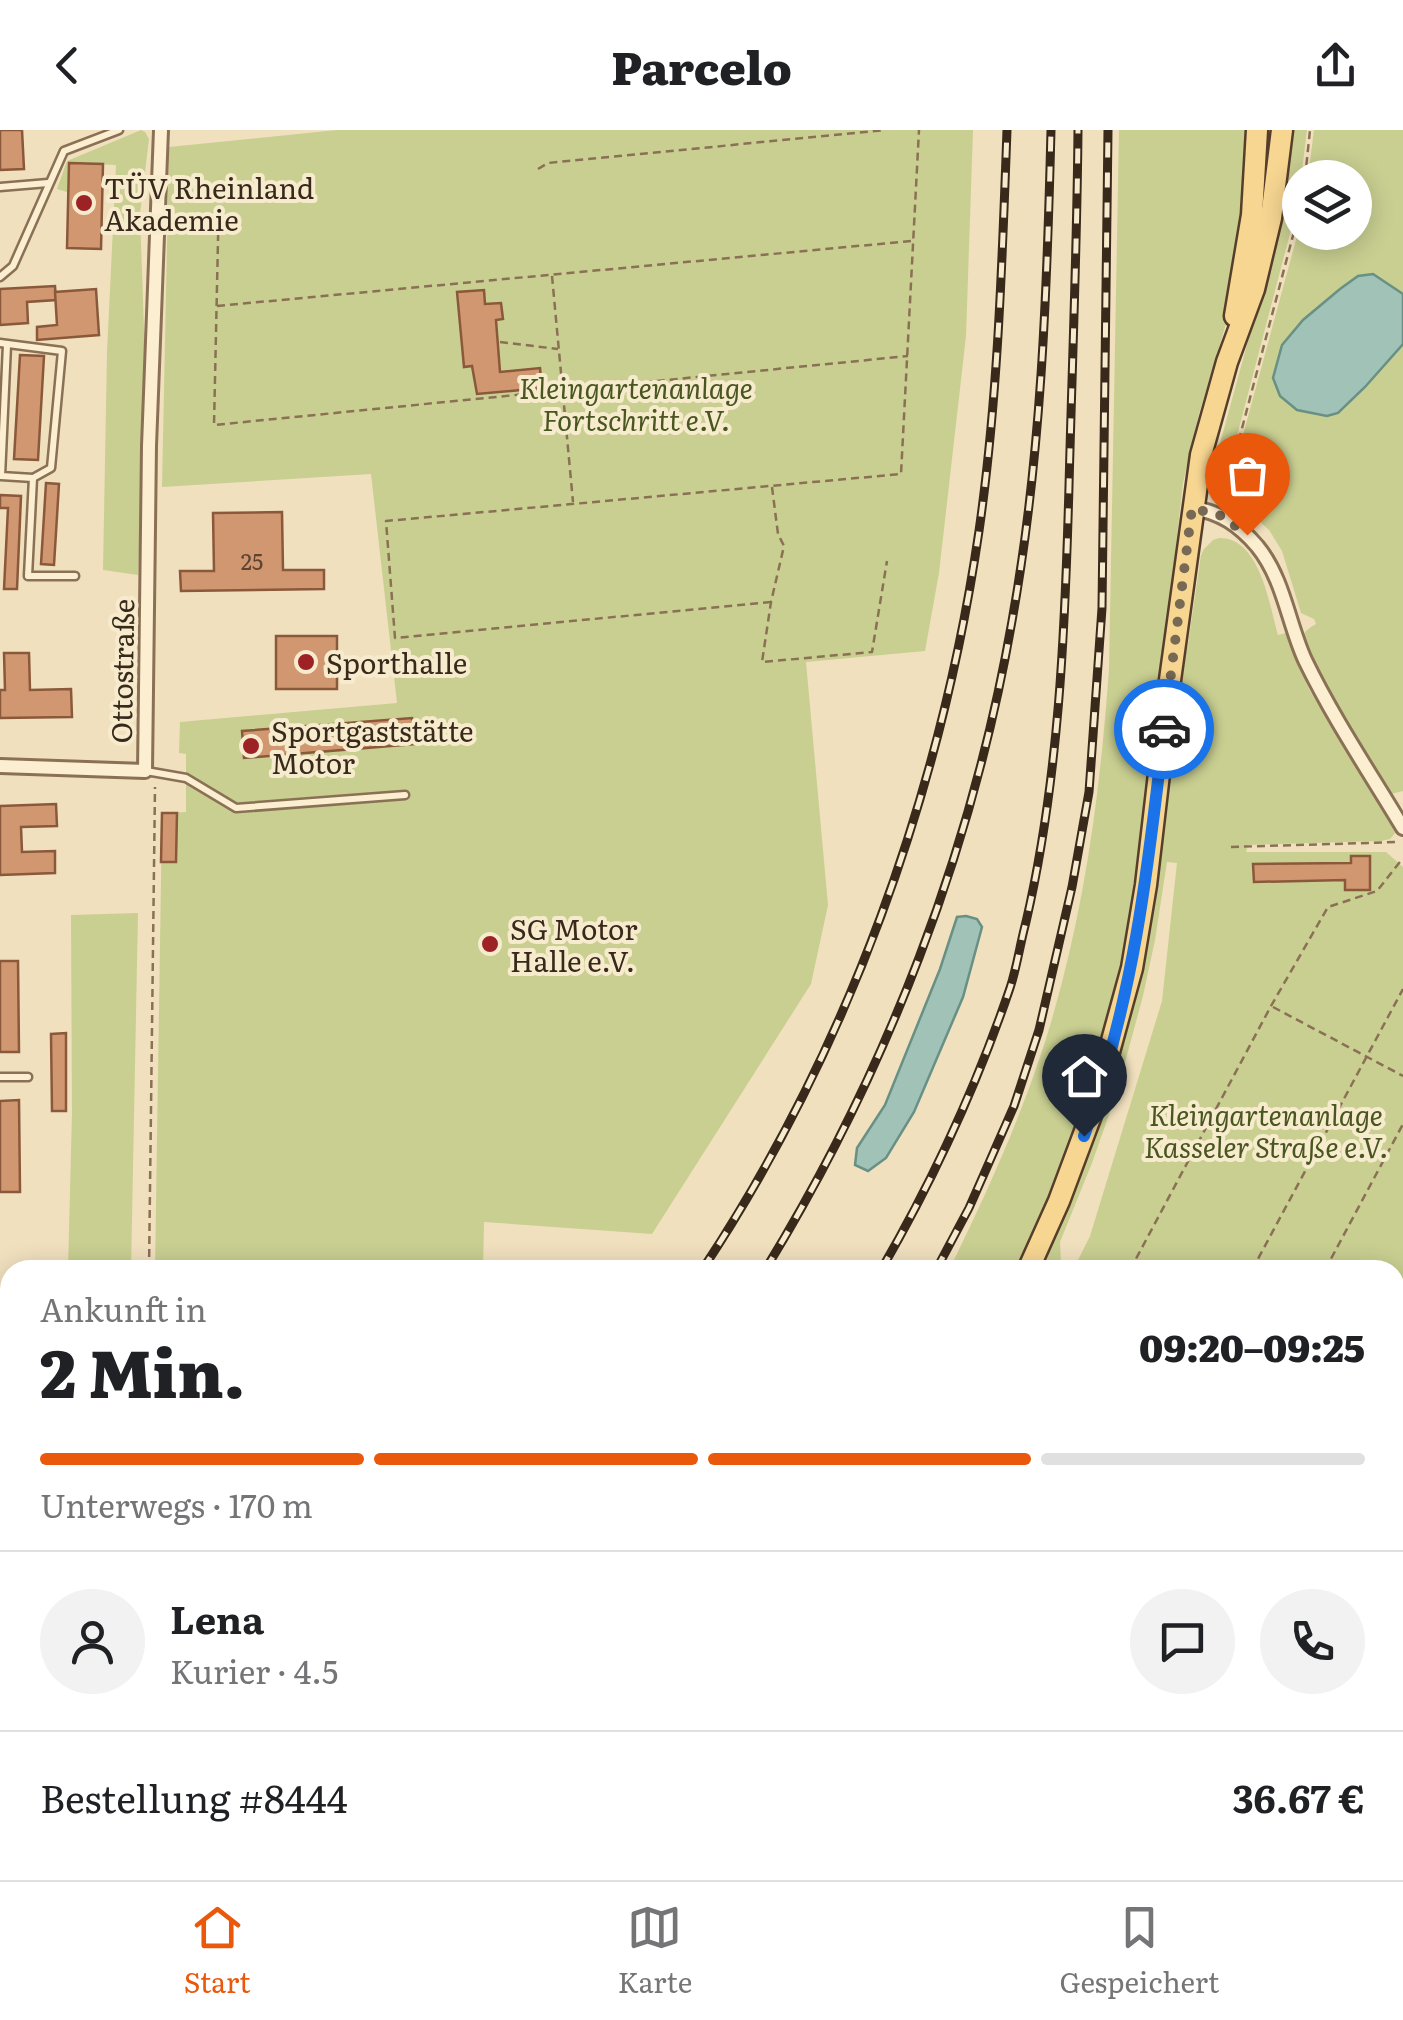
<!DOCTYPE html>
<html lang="de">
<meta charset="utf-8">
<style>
:root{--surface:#fff;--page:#f2f2f2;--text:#202124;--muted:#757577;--line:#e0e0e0;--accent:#ea580c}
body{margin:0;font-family:Literata,serif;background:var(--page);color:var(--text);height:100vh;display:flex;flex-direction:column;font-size:38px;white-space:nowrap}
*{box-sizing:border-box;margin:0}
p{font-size:32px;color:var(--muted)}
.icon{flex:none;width:55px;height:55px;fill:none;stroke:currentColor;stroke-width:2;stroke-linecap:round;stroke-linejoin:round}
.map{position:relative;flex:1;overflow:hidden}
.sheet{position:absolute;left:0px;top:1130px;width:1405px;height:620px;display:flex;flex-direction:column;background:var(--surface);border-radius:30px 30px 0 0;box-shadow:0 5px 25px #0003}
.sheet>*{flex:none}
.buttons{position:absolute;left:1282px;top:30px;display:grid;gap:20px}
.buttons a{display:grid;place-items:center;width:90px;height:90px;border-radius:50%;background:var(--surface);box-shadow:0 5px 25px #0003;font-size:50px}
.pin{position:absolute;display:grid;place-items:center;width:85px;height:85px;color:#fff;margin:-102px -42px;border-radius:50% 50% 50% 0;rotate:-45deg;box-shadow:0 0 10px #0007}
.pin .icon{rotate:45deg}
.courier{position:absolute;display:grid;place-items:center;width:100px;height:100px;margin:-50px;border:8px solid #1a73e8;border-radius:50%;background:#fff;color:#222;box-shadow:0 2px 12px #0007}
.summary em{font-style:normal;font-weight:800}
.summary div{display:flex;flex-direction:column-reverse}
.summary{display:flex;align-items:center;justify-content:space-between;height:170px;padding:0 40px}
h1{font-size:65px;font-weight:800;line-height:75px}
.bar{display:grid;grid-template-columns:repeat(4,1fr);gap:15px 10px;align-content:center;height:120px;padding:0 40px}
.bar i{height:12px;border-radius:8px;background:var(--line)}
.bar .current{background:var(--accent)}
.bar p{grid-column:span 4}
.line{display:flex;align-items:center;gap:25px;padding:0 40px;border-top:2px solid var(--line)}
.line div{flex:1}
.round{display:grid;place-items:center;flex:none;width:105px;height:105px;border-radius:52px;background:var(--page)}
header{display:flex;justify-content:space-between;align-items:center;height:130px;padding:0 40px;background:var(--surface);font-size:45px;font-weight:800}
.tabs{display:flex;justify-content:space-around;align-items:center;height:140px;border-top:2px solid var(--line);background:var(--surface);font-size:28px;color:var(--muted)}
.tabs a{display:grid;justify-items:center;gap:5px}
.tabs .current{color:var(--accent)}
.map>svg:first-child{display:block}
.green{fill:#c9cf91}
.water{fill:#a1c2b7;stroke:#689085;stroke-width:2.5}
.building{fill:#d19771;stroke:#8a583a;stroke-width:2.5}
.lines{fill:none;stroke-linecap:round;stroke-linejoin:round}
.service-casing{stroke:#8a7055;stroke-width:11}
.minor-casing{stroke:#8a7055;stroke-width:18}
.primary-casing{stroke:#573e2a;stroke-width:25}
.path{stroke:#8a7055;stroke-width:2.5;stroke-dasharray:8 5;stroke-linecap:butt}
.service{stroke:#fbeed1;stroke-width:6}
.minor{stroke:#fbeed1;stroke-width:12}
.primary{stroke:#f7d692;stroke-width:20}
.rail-casing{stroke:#38291b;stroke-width:9}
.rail{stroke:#f7ebce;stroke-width:5;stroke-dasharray:15;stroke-linecap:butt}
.path-bridge{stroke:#8a7055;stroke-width:2.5;stroke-dasharray:8 5;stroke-linecap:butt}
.done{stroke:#786954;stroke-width:10;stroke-dasharray:0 18}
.route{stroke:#1a73e8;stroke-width:12}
.poi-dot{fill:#9c2225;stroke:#f7ebce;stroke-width:4}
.labels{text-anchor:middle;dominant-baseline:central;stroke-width:8;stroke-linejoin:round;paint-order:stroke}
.number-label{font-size:22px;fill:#5e4430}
.poi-label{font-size:28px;fill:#38291b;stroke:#f7ebce;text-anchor:start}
.park-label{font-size:28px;font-style:italic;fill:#495620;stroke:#f7ebce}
.street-label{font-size:28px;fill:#38291b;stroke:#f7ebce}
</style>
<header><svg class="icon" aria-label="back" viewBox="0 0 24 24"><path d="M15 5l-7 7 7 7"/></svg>Parcelo<svg class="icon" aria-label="share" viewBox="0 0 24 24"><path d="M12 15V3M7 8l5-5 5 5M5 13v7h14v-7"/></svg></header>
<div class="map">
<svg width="1403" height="1750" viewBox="0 0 1403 1750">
<rect width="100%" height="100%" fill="#f0e0be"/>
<g class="green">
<path d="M141,0L145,2L149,9L140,84L146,256L138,445L103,440L107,222L116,35L69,33L67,62L57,59L67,31Z"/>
<path d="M337,0H973L966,206L939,443L925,521L806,532L828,775L811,854L652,1104L484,1092L483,1140H155L162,683L186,682V624L179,623L180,592L397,573L371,344L162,357L169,17Z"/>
<path d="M1119,0H1253L1231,177L1199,284L1183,353L1140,734L1120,849L1097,940L1067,1029L1019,1140H949C985,1067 1019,992 1044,915C1083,793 1100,666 1109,539Z"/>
<path d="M1292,0H1307L1298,73L1232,325L1231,342L1239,374L1237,378L1232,379C1219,367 1211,358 1213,339L1281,90Z"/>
<path d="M1314,0H1403V164L1373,144L1358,146L1340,159L1303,190L1282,215L1297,280C1307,282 1319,286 1329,285C1347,284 1390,229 1403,214V661L1391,664L1387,662C1374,640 1298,521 1304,504C1305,501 1312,496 1316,494L1314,489L1301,483L1282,421L1269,400L1253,385L1246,372L1238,341L1240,316L1300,95V102H1355V48L1308,47Z"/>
<path d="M1219,408C1260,407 1269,474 1278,505L1286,503L1310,561L1388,687L1395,703L1390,709L1381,711L1248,715L1246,722H1386L1403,737V1521H1395V1140H1073L1090,1106L1162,871L1177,733L1167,732L1155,810L1143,866L1117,962L1092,1033L1060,1112L1061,1132L1057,1140H1038C1084,1049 1113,951 1137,852L1179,551L1188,514L1201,425L1204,419L1213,410Z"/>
<path d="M138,783L131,1140H68L72,983L71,785Z"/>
<path d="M4,1486H10V1672L0,1677V1540L5,1539Z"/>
<path d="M1403,1533V1750H1105L1118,1740H1395V1535Z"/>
<path d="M431,1740H483L472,1750H422Z"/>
<path d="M554,1740H1105L1091,1750H542Z"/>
</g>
<g class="water">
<path d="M1373,144L1403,164V214L1365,257L1338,283L1327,286L1297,280L1280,266L1273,248L1282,215L1303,190L1340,159L1358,146Z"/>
<path d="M966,786L977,789L982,797L963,867L914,982L886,1028L868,1041L855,1035L857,1018L885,975L940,839L957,787Z"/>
</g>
<g class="building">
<path d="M0,0H22L24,39L0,40Z"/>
<path d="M69,33L103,34L101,119L67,118Z"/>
<path d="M55,156L56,170L27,172L28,193L0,195V159Z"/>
<path d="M96,159L99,205L37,210V197L57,195L55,162Z"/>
<path d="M484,160L485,174L501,173L503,189L496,190L500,242L540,238L542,258L477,264L472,236L464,237L457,162Z"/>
<path d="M20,225L44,226L38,330L14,329Z"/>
<path d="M46,353L59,354L54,435L41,434Z"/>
<path d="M0,365L21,366L17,459H4L8,378H0Z"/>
<path d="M282,382L283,440H324V459L181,461L180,441H214L213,383Z"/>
<rect x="276" y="506" width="61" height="53"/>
<path d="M4,523H29L30,560L71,559L72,587L0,588V560H5Z"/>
<path d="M412,588L414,614L244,628L242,601Z"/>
<path d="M56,674L57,696L21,697L22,722L55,721V743L0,745V676Z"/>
<path d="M162,683H177L176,732H161Z"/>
<path d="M1351,726H1370V760H1345V750L1254,752L1253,734L1351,733Z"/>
<path d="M0,831H18L19,922H0Z"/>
<path d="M66,903V981H52L51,904Z"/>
<path d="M19,970L20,1062H0V971Z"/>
</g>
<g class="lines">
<defs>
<g id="service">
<path d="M0,57L48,53"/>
<path d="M0,147L13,136L64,21L119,0"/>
<path d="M0,213L62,221L51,338L33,348L28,446H75"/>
<path d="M7,215L1,346L33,348"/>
<path d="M146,641L186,648L236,678L405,665"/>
<path d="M0,947H28"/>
</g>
<g id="minor">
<path d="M1193,378C1220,382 1239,395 1257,416C1284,449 1288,493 1305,530C1333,588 1370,643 1403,698"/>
<path d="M0,636L145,641L149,316L161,0"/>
</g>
<g id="primary">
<path d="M1235,186L1252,85L1257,0"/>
<path d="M1028,1140L1059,1071L1093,980L1132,838L1146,755L1170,550L1201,325L1227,232L1254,159L1271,88L1282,0"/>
<path d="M485,1750L496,1740"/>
</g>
</defs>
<use href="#service" class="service-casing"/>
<use href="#minor" class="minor-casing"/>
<use href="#primary" class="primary-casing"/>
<g class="path">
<path d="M538,39L548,33L885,0"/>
<path d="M1305,48L1310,0"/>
<path d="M219,64L214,295L908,226"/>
<path d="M552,146L573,372"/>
<path d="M217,176L911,111"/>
<path d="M500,212L558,219"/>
<path d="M772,357L778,404L784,416L771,472L762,532L872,522L887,431"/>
<path d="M1249,386C1238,369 1233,342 1236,321L1300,79"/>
<path d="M771,472L395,508L386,391L901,344L919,0"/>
<path d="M1231,717L1399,712"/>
<path d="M1273,877L1403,946"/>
<path d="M149,1140L155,657"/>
<path d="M1130,1140L1271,876L1328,777L1377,761L1403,728"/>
<path d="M1252,1140L1403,859"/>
<path d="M1325,1140L1403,994"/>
<path d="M1395,1178L1403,1163"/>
<path d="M1395,1340L1403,1344"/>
<path d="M1395,1399L1403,1384"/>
<path d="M1395,1518L1403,1516"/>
<path d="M1395,1530L1403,1528"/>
<path d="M0,1698L10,1693"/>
<path d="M122,1750L156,1740"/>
<path d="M235,1750L247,1740"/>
<path d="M645,1750L656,1740"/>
<path d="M746,1750L757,1740"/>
<path d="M843,1750L854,1740"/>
<path d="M999,1750L1009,1740"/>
<path d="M1097,1750L1111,1740"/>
</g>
<use href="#service" class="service"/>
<use href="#minor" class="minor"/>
<use href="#primary" class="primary"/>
<defs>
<g id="rail">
<path d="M702,1140C848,920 941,662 979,401C998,268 1002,134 1007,0"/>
<path d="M765,1140C887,941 972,721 1012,491C1041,330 1047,164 1051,0"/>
<path d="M881,1140C932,1052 977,955 1010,858C1017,837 1020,814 1026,792C1059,649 1065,502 1069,356C1072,237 1077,119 1078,0"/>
<path d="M936,1140L969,1078L1014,976L1039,900L1072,757L1089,662L1102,478L1108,0"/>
<path d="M6,1750L27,1740"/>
<path d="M33,1750L64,1740"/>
<path d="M68,1750L99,1740"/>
<path d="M198,1750L211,1740"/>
<path d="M317,1750L323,1740"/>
<path d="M395,1750L405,1740"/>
</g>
</defs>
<use href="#rail" class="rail-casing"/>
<use href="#rail" class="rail"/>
<path class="path-bridge" d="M315,1740L331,1750"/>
</g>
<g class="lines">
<path class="done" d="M1164,599L1192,378L1222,386L1247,405"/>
<path class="route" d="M1084,1006C1133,871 1148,741 1164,599"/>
</g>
<g class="poi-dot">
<circle cx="84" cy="73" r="10"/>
<circle cx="306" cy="532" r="10"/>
<circle cx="251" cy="616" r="10"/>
<circle cx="490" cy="814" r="10"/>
</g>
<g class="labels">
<g class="number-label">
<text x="252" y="430">25</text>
</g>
<g class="poi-label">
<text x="104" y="57">TÜV Rheinland<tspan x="104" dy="32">Akademie</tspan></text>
<text x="326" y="532">Sporthalle</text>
<text x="271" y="600">Sportgaststätte<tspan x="271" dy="32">Motor</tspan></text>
<text x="510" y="798">SG Motor<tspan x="510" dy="32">Halle e.V.</tspan></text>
</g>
<g class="park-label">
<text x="636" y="257">Kleingartenanlage<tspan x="636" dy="32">Fortschritt e.V.</tspan></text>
<text x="1266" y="984">Kleingartenanlage<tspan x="1266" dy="32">Kasseler Straße e.V.</tspan></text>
</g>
<g class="street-label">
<text transform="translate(121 541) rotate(-89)">Ottostraße</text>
</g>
</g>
</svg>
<div class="buttons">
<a><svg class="icon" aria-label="layers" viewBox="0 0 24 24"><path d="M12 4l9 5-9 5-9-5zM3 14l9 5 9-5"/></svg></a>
</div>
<div class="pin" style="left:1247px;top:405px;background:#ea580c"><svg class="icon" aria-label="bag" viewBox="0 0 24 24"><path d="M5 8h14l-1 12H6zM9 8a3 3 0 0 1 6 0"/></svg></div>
<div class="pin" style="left:1084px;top:1006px;background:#1f2937"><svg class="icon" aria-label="home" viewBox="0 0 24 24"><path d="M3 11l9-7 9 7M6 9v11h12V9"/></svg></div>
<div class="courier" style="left:1164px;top:599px"><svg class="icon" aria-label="car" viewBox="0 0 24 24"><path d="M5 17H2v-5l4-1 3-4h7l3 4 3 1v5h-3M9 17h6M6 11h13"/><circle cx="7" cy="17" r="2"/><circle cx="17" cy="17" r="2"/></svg></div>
<section class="sheet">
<div class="summary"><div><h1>2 Min.</h1><p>Ankunft in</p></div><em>09:20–09:25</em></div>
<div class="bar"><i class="current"></i><i class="current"></i><i class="current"></i><i></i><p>Unterwegs · 170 m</p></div>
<div class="line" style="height:180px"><a class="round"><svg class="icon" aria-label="person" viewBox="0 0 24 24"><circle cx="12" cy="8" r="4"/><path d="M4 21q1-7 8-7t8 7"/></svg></a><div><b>Lena</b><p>Kurier · 4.5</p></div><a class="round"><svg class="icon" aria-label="chat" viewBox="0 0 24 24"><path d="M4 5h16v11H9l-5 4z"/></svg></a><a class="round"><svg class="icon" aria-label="phone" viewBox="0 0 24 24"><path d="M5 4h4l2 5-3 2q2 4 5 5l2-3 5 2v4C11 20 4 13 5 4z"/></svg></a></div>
<div class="line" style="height:130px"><div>Bestellung #8444</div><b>36.67 €</b></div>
</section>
</div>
<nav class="tabs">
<a class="current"><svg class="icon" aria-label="home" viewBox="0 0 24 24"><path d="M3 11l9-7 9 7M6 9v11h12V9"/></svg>Start</a>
<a><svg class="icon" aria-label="map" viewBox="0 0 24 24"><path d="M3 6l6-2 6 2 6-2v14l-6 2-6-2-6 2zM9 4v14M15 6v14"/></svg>Karte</a>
<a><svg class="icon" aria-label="saved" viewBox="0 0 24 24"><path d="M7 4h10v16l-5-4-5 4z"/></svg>Gespeichert</a>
</nav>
